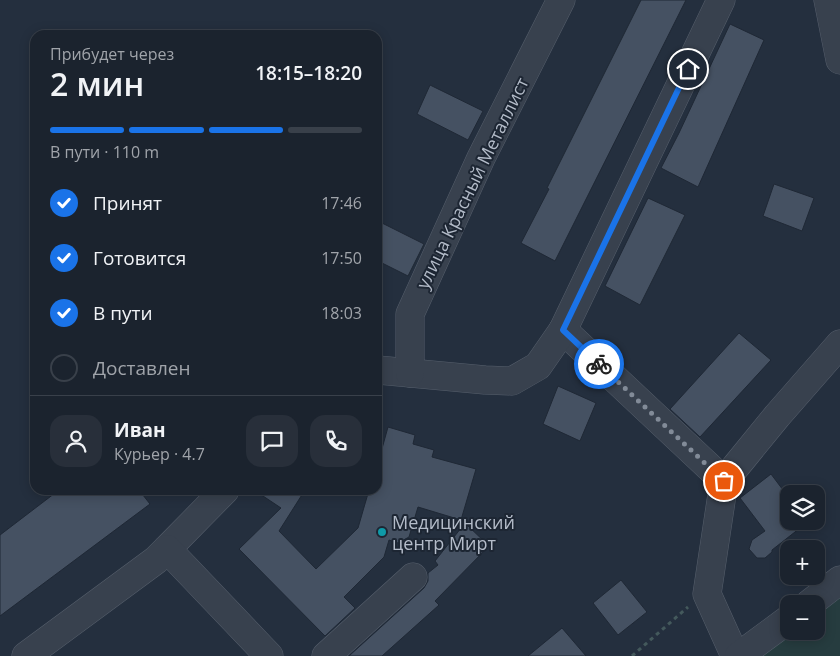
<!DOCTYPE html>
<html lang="ru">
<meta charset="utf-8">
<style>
:root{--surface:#1b232e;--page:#282f3a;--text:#f1f3f6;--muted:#a0a4aa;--line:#39404a;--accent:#1a73e8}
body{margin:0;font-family:"Open Sans",sans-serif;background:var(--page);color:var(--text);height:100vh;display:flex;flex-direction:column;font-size:19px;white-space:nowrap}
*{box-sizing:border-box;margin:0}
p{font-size:16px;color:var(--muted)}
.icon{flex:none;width:28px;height:28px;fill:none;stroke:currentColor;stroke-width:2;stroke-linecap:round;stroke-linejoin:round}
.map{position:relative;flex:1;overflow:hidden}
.side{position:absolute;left:30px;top:30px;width:352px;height:465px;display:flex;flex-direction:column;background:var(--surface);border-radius:15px;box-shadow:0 2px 12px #0003,0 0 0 1px var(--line)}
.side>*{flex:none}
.tools{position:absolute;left:780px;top:485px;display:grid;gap:10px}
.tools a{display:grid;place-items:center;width:45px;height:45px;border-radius:10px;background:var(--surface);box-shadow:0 2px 12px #0003,0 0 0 1px var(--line);font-size:25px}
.pin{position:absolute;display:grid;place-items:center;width:42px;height:42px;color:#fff;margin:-21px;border:2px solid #fff;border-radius:50%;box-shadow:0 1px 5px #0007}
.courier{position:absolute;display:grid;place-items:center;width:50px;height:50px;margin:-25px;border:4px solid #1a73e8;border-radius:50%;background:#fff;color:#222;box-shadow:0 1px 6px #0007}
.head em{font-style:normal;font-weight:600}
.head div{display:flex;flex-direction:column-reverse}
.head{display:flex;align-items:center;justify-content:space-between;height:85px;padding:0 20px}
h1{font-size:32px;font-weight:600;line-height:38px}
.bar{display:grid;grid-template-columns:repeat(4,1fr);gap:8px 5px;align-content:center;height:60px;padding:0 20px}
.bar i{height:6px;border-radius:4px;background:var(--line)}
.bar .on{background:var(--accent)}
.bar p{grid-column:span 4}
.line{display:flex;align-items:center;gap:12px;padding:0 20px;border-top:1px solid var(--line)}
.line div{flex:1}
.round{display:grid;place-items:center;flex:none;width:52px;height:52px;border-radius:15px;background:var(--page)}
ol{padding:0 20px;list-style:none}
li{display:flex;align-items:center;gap:15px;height:55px}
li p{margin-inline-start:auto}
li .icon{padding:5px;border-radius:50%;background:var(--accent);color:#fff;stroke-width:4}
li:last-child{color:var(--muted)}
li i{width:28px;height:28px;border:2px solid var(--line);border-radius:50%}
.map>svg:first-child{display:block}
.green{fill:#263c3f}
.building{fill:#455162;stroke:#1f2835}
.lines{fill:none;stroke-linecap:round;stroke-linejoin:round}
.minor-casing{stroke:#565f6c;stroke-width:29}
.path{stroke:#44595c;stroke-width:3;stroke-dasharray:4 4;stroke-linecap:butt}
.minor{stroke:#38414e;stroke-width:28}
.done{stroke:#828b98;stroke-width:5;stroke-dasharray:0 9}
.route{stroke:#1a73e8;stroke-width:6}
.culture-dot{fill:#0f9aa8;stroke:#1d2633;stroke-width:2}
.labels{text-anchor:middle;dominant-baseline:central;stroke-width:4;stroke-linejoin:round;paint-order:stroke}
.street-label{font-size:18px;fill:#b4bcc9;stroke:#1d2633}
.poi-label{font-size:18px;fill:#b4bcc9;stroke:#1d2633;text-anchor:start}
</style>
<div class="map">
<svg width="840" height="656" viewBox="0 0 840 656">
<rect width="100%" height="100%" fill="#242f3e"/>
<path class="green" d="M840,596V656H760L793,631H816V614Z"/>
<g class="building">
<path d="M641,0H686L555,261L521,243L549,189L547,188Z"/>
<path d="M730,24L764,40L698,187L661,168L679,133Z"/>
<path d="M430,85L483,111L468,140L417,114Z"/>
<path d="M774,184L814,198L802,231L763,216Z"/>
<path d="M648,198L685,215L640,305L605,286Z"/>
<path d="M378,221L424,244L408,276L378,261Z"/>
<path d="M739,333L771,360L700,437L670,409Z"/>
<path d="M558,386L596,403L580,441L543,424Z"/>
<path d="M388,427L415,435L413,444L434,450L432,457L476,469L461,520L418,507L409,537L398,543L389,540L384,557L344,597L355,608L325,636L239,549L281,508L254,490H305L279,531L316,569L358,528L369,490H378V463Z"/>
<path d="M771,474L789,498V521H809L772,550V552L765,558H757L749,549L752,540L765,531L740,498Z"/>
<path d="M59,490H139L150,504L0,616V535Z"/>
<path d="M465,523L489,546L435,601L439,605L382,656H349L424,588L428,581V573L438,565L435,561Z"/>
<path d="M621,580L647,612L618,635L593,603Z"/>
<path d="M562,628L586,656H528Z"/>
</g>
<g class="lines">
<defs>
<g id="minor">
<path d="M828,0L840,60"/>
<path d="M563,330L724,481L707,594L735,656"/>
<path d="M378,370L485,380L512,381L538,366L563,330L721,0"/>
<path d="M410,373V314L481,158L561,0"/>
<path d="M724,481L777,416L840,344"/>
<path d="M167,549L225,490"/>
<path d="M809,604L840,580"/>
<path d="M26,656L156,560L167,549L269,656"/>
<path d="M326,656L413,577"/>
<path d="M739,656L789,619"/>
</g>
</defs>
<use href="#minor" class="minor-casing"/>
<path class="path" d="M632,656L688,607"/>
<use href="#minor" class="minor"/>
</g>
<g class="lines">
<path class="done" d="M599,364L724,481"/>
<path class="route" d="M599,364L563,330L688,69"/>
</g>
<circle class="culture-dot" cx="382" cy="532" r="5"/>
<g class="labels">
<g class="street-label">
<text transform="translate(472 183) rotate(-64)">улица Красный Металлист</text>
</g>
<g class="poi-label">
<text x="392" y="522">Медицинский<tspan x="392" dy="21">центр Мирт</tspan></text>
</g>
</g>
</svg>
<div class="tools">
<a><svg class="icon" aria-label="layers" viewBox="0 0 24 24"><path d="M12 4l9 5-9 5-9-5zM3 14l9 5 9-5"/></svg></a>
<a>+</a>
<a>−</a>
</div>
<div class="pin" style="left:724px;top:481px;background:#ea580c"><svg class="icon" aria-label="bag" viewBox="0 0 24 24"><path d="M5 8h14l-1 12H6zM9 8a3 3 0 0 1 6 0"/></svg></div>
<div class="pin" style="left:688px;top:69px;background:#1f2937"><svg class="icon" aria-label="home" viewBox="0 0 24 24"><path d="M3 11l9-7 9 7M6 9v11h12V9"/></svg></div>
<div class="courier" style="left:599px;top:364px"><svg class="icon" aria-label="bike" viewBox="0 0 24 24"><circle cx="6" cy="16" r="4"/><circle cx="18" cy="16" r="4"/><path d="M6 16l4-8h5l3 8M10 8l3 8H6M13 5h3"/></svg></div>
<section class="side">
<div class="head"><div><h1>2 мин</h1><p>Прибудет через</p></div><em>18:15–18:20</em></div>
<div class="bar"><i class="on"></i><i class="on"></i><i class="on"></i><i></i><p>В пути · 110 m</p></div>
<ol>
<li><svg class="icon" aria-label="check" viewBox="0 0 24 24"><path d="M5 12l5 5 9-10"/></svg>Принят<p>17:46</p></li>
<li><svg class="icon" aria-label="check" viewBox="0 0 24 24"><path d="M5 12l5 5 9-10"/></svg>Готовится<p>17:50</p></li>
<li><svg class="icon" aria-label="check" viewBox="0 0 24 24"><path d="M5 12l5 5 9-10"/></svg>В пути<p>18:03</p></li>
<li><i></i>Доставлен</li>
</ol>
<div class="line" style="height:90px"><a class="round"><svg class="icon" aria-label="person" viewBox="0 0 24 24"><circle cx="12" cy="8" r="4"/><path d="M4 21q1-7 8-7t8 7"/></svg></a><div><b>Иван</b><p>Курьер · 4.7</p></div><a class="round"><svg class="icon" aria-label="chat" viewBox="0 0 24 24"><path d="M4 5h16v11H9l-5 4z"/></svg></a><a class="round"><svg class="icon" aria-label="phone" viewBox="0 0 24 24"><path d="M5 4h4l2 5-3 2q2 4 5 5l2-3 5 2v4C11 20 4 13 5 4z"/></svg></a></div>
</section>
</div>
